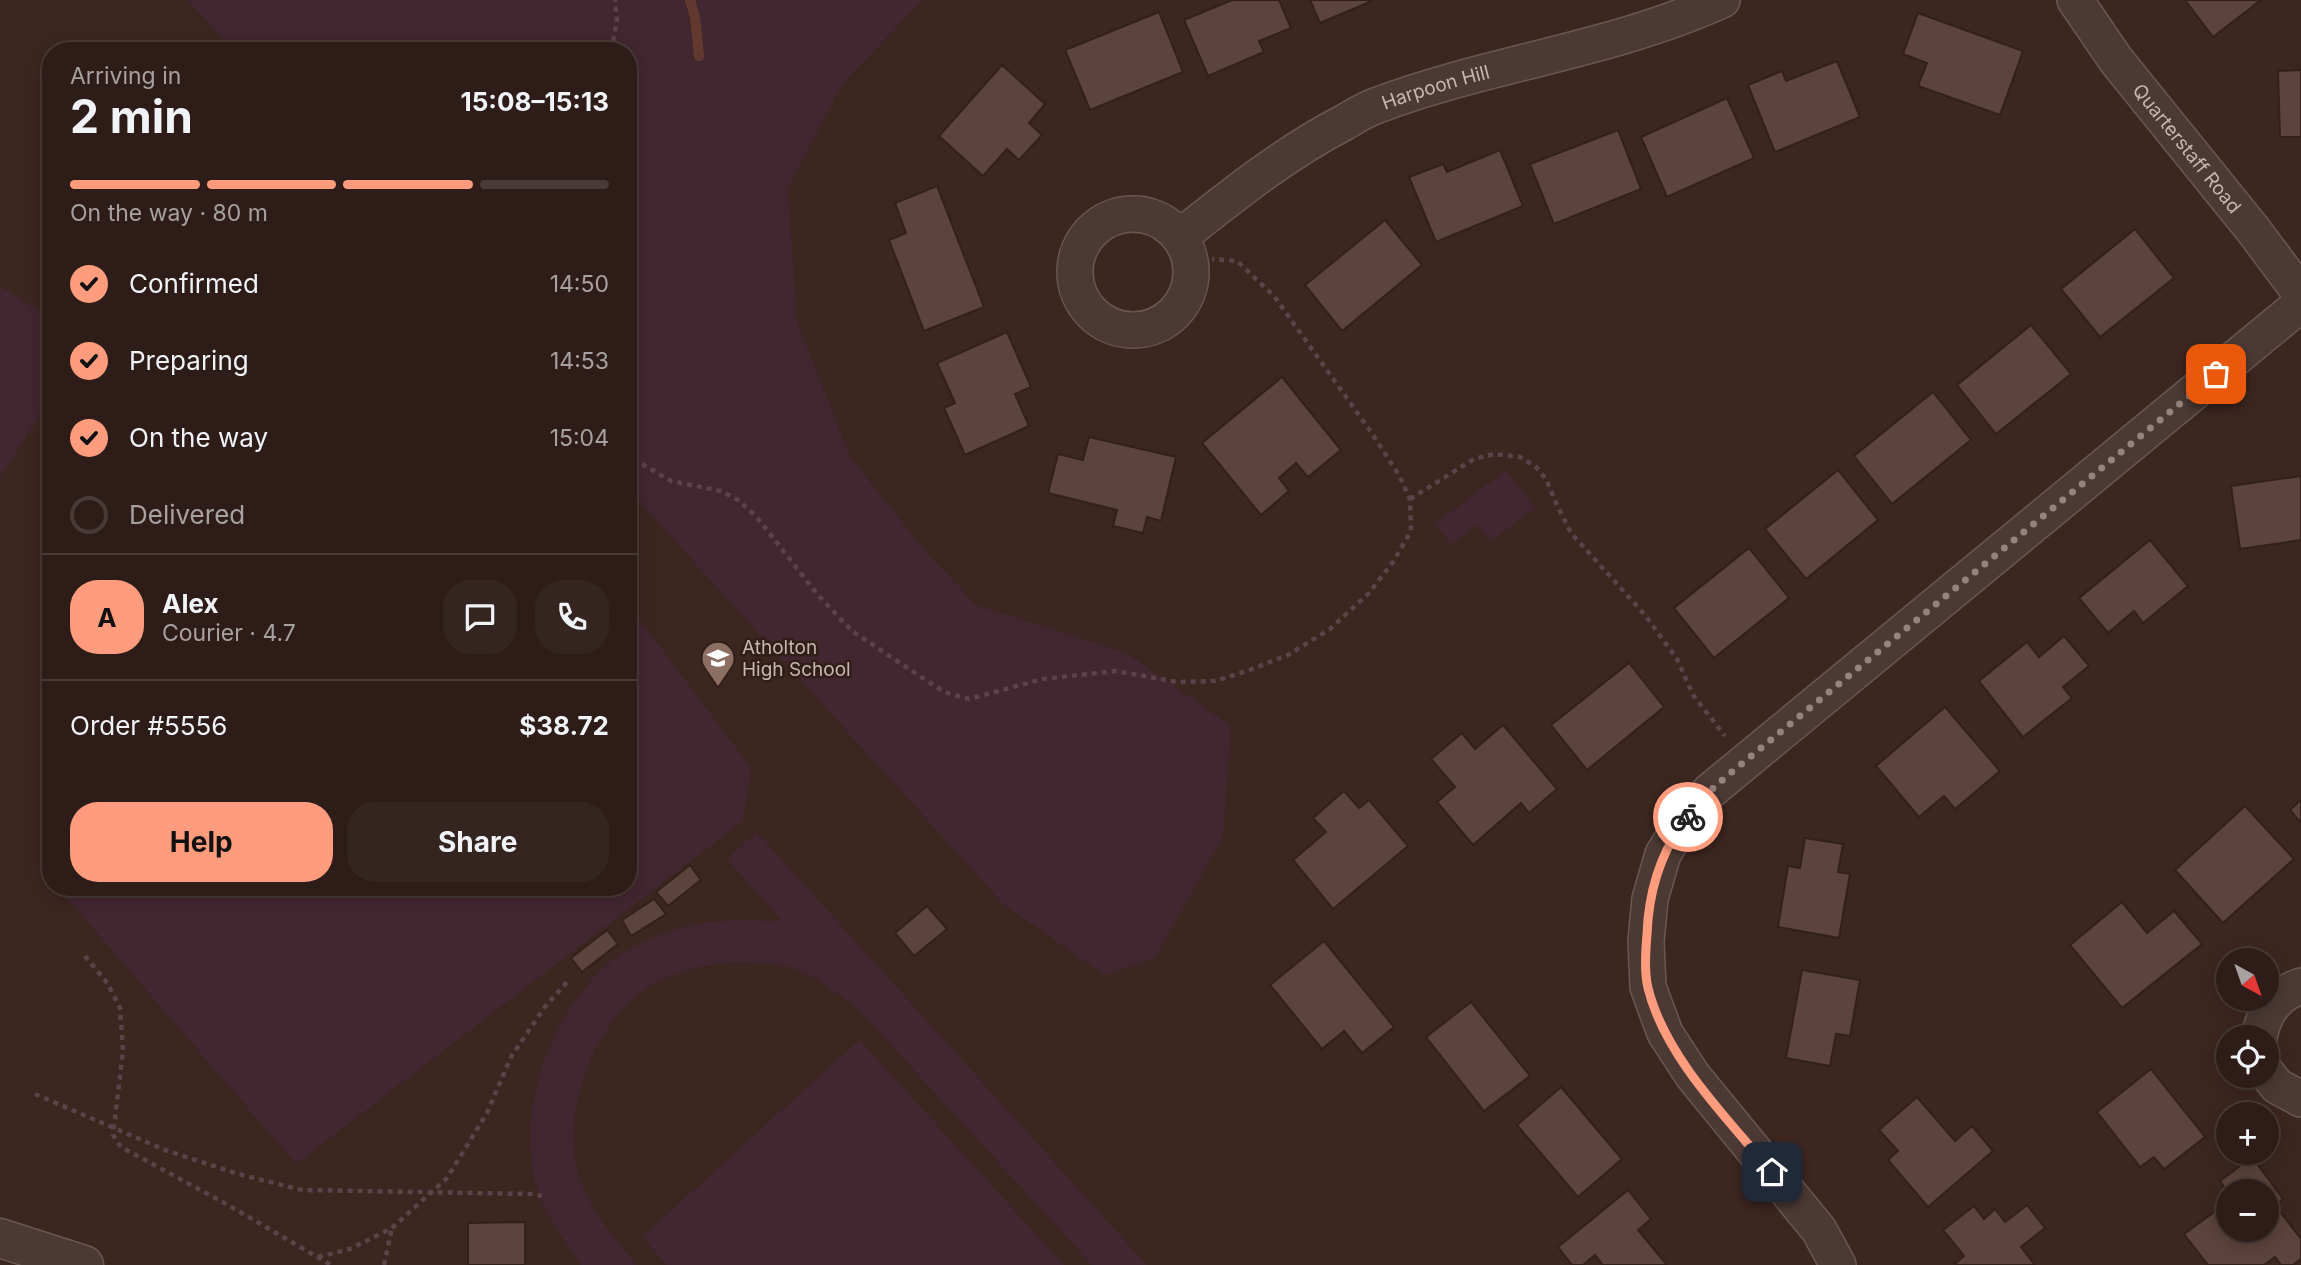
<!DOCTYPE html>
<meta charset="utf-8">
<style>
:root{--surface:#2d1c18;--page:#352521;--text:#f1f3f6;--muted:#a7a1a2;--line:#483a37;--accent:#ff9c7d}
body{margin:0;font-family:Inter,sans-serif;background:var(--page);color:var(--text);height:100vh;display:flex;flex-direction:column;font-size:26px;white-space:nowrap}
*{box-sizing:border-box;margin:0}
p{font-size:23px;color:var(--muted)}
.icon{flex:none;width:38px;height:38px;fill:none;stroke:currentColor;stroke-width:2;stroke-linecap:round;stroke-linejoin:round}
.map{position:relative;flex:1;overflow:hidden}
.side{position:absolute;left:42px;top:42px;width:595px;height:854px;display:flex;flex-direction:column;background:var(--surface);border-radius:28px;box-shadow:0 4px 18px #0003,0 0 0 2px var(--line)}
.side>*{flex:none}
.needle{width:46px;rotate:140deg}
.fabs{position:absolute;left:2216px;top:948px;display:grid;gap:14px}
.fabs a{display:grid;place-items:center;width:63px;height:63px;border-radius:50%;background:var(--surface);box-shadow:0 4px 18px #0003,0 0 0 2px var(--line);font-size:35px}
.pin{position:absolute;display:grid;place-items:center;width:60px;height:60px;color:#fff;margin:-30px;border-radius:14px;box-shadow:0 4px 10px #0006}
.courier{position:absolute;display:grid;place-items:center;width:70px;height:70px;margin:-35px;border:5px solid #ff9c7d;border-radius:50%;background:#fff;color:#222;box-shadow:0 2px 9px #0007}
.head em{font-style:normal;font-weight:700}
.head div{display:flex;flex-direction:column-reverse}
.head{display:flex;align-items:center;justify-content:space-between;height:119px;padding:0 28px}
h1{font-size:46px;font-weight:700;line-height:52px}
.bar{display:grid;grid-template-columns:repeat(4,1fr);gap:10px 7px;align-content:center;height:84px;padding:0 28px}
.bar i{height:9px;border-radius:5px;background:var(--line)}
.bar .on{background:var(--accent)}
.bar p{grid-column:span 4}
.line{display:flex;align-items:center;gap:18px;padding:0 28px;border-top:2px solid var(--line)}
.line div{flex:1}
.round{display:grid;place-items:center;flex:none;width:74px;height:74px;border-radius:28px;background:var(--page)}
ol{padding:0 28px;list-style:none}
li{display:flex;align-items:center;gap:21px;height:77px}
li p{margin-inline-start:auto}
li .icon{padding:7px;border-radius:50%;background:var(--accent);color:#111;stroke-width:4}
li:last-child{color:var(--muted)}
li i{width:38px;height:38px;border:4px solid var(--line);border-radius:50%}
.cta{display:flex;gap:14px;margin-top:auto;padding:14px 28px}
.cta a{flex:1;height:80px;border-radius:28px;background:var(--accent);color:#111;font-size:28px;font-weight:700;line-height:80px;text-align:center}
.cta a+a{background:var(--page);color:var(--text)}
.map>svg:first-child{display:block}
.green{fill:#422630}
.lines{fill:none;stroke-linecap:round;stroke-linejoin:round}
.stream{stroke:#61392f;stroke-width:10}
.building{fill:#5c433c;stroke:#33201b;stroke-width:2}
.minor-casing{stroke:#6a5752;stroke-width:38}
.tertiary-casing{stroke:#6a5752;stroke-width:41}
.path{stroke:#5d4249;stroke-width:4.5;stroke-dasharray:5 5;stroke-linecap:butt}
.minor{stroke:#4c3934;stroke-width:35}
.tertiary{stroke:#4c3934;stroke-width:38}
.done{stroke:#97837d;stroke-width:7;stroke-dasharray:0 12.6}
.route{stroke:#ff9c7d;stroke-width:9}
.labels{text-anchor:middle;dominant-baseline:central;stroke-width:5;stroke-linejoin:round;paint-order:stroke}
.street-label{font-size:19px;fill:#c8b5af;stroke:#311e19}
.poi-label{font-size:19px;fill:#c8b5af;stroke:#311e19;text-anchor:start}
</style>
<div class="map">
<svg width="2301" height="1265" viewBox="0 0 2301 1265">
<rect width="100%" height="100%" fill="#3c2620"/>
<g class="green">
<path d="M188,0H923L843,83L788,188L797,322L851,458L922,547L976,605L1127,653L1231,726L1223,837L1155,958L1105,975L1004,905L628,489V51H234Z"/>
<path d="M0,286L51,319V398L0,477Z"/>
<path d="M1506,470L1535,508L1490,542L1477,525L1451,544L1435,524Z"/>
<path d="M628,604L751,768L743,821L296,1164L66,897L65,887H628Z"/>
<path d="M757,832L1147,1265H1092L859,1010C834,990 817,977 786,966C775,963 761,964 749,963C712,961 669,971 639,994C592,1030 565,1109 576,1166C582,1198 615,1241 637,1265H581C563,1239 544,1213 535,1182C533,1176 533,1168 532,1161C523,1089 556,1009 611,961C628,947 665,931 687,926C719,918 750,921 782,921L727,859Z"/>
<path d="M860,1039V1040L1064,1265H667L642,1237Z"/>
</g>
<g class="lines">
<path class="stream" d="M690,0L695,17L699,56"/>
</g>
<g class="building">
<path d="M1232,0H1279L1291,28L1259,41L1264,52L1208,76L1184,20Z"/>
<path d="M1310,0H1374L1320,23Z"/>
<path d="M2185,0H2261L2213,37Z"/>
<path d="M1159,12L1183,72L1090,110L1065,50Z"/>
<path d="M1918,13L2023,51L2000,115L1918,86L1927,63L1903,54Z"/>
<path d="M1837,61L1860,117L1775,152L1748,85L1782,71L1786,81Z"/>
<path d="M1002,65L1045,104L1029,123L1042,135L1019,160L1007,149L983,176L939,136Z"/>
<path d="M2301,70V137H2280L2278,71Z"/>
<path d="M1727,98L1754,158L1667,197L1641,137Z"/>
<path d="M1618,130L1641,189L1554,224L1530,164Z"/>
<path d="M1500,150L1523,206L1436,242L1409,177L1443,164L1447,172Z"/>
<path d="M937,186L984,307L924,331L889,240L906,233L895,203Z"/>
<path d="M1385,220L1422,265L1342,331L1305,285Z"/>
<path d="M2135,229L2174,278L2100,337L2061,289Z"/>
<path d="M2031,325L2071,374L1996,434L1957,385Z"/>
<path d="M1007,332L1031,387L1015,394L1029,426L965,455L944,408L955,403L937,363Z"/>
<path d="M1282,377L1341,450L1308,477L1296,463L1279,478L1289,491L1261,515L1202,443Z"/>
<path d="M1933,392L1971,440L1892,504L1854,456Z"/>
<path d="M1089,437L1176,457L1161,521L1147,517L1143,533L1113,526L1117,510L1048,493L1058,454L1083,460Z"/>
<path d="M1838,470L1878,520L1806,579L1765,529Z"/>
<path d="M2301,476V540L2240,549L2231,486Z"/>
<path d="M2150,540L2188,586L2143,623L2134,611L2108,633L2079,598Z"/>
<path d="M1749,548L1789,598L1714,658L1674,608Z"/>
<path d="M2064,636L2089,666L2063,687L2072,698L2023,737L1979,681L2027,642L2039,657Z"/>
<path d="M1629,663L1664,707L1587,770L1551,725Z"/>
<path d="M1945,707L2000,771L1955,809L1944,796L1919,817L1876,766Z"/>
<path d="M1503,725L1557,789L1529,813L1521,803L1473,845L1437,802L1455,787L1431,759L1462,733L1475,749Z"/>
<path d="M1344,791L1359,808L1369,800L1408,846L1333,909L1293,860L1326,832L1313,818Z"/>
<path d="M2301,800V823L2290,810Z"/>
<path d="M2245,806L2294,859L2223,923L2175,870Z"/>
<path d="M1805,838L1843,844L1838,872L1850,874L1839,938L1778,927L1788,866L1800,868Z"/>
<path d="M690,865L701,880L668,906L656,892Z"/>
<path d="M654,899L666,914L631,936L622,920Z"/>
<path d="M2122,902L2147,933L2174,911L2202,944L2122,1008L2070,945Z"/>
<path d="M927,906L947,929L914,956L895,933Z"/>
<path d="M607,930L618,944L582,972L571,958Z"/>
<path d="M1324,941L1394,1027L1362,1053L1344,1031L1322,1049L1270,985Z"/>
<path d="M1802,970L1860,980L1850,1036L1836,1034L1830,1066L1786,1058Z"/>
<path d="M1471,1002L1530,1076L1484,1111L1426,1037Z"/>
<path d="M2151,1069L2205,1137L2164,1169L2154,1157L2140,1167L2097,1112Z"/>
<path d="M1561,1087L1622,1159L1578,1197L1517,1125Z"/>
<path d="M1917,1097L1955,1141L1972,1126L1993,1151L1928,1207L1888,1160L1898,1151L1879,1130Z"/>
<path d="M2252,1157L2283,1199L2275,1205L2301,1239V1259L2293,1265H2281L2275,1257L2264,1265H2208L2184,1234L2228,1202V1230H2266V1192H2228L2220,1181Z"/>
<path d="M1628,1190L1651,1219L1638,1230L1667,1265H1603L1595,1255L1583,1265H1572L1558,1247Z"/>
<path d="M2027,1205L2045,1228L2021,1247L2035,1265H1956L1955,1264L1964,1256L1943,1230L1974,1206L1984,1219L1995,1209L2005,1222Z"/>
<path d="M525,1222V1265H468V1223Z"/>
</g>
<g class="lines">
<defs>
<g id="minor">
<path id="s1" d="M2075,0L2116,60L2254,231L2301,294"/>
<circle cx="1133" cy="272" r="58"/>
<path id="s2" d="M1180,237C1233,195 1285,153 1345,122C1355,116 1366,109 1378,105C1490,63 1612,50 1722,0"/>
<path d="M2259,1038C2263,1013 2276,994 2301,986"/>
<path d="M2266,1072L2277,1086L2301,1099"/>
<path d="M1838,1265L1819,1230L1693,1076L1665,1033L1648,987L1646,941L1650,899L1663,854L1683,822L1710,791L2301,304"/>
</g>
<path id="tertiary" d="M0,1238L84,1265"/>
</defs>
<use href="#minor" class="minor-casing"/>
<use href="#tertiary" class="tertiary-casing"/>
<g class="path">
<path d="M611,51L617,21L615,0"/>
<path d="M628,450L637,461L671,481L721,491L738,500L756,516L817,594L852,631L944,692L969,699L1043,679L1116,671L1177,682L1215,681L1247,671L1288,655L1330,629L1369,593L1393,562L1411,531L1410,499L1399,475L1371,432L1274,296L1237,261L1212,259"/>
<path d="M1410,499L1474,459L1494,454L1520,457L1535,466L1546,479L1557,505L1571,533L1645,615L1677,659L1693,695L1725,736"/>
<path d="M85,956L108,984L120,1008L123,1051L113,1135L121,1147L228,1205L331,1265"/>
<path d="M35,1094L165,1150L238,1174L302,1190L533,1194L542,1196"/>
<path d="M318,1257L350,1249L392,1228L447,1178L487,1113L511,1057L544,1008L567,982"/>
<path d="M384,1265L392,1228"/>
</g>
<use href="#minor" class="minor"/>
<use href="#tertiary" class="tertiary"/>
</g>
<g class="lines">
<path class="done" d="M1688,817L1710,791L1728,775L2216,374"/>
<path class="route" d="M1688,817C1664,846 1652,881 1648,919C1647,940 1643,967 1648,988C1665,1057 1727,1118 1772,1172"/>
</g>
<defs>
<symbol id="school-pin" viewBox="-11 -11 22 30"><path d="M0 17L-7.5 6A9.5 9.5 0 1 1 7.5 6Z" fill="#8d6e63" stroke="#311e19"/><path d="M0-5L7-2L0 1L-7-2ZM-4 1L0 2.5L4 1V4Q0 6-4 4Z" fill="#fff"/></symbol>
</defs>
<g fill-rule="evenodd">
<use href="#school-pin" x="699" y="639" width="38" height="52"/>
</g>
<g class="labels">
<g class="street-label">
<text stroke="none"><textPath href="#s2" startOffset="299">Harpoon Hill</textPath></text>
<text stroke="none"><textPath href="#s1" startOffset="186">Quarterstaff Road</textPath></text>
</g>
<g class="poi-label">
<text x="742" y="647">Atholton<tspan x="742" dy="22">High School</tspan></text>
</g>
</g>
</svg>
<div class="fabs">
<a><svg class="needle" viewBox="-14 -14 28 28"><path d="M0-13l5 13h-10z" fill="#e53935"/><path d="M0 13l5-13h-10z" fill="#a7a1a2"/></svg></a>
<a><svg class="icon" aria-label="locate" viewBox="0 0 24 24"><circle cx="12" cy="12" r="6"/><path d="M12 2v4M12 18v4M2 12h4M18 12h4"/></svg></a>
<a>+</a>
<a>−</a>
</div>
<div class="pin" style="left:2216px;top:374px;background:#ea580c"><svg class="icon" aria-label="bag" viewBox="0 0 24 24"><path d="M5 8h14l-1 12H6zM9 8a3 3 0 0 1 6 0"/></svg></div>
<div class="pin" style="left:1772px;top:1172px;background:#1f2937"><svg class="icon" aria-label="home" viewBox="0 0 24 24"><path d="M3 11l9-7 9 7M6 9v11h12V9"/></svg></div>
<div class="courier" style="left:1688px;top:817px"><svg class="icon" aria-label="bike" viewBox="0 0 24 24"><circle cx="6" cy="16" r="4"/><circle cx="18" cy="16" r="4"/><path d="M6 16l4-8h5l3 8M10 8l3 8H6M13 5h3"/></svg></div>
<section class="side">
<div class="head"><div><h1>2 min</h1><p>Arriving in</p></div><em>15:08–15:13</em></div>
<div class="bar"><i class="on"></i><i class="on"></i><i class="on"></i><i></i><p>On the way · 80 m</p></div>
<ol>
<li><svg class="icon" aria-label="check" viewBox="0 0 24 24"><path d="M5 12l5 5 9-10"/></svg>Confirmed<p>14:50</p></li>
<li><svg class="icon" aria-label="check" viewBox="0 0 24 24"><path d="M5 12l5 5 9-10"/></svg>Preparing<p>14:53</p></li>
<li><svg class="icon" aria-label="check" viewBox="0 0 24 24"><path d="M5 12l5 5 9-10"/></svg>On the way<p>15:04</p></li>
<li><i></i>Delivered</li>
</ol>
<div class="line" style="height:126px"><b class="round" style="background:var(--accent);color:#111">A</b><div><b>Alex</b><p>Courier · 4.7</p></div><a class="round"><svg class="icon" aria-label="chat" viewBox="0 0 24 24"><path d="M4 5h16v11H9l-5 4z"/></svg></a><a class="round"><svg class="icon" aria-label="phone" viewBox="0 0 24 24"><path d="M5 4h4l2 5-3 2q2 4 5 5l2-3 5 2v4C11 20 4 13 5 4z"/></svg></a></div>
<div class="line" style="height:91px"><div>Order #5556</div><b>$38.72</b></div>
<div class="cta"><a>Help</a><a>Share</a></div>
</section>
</div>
